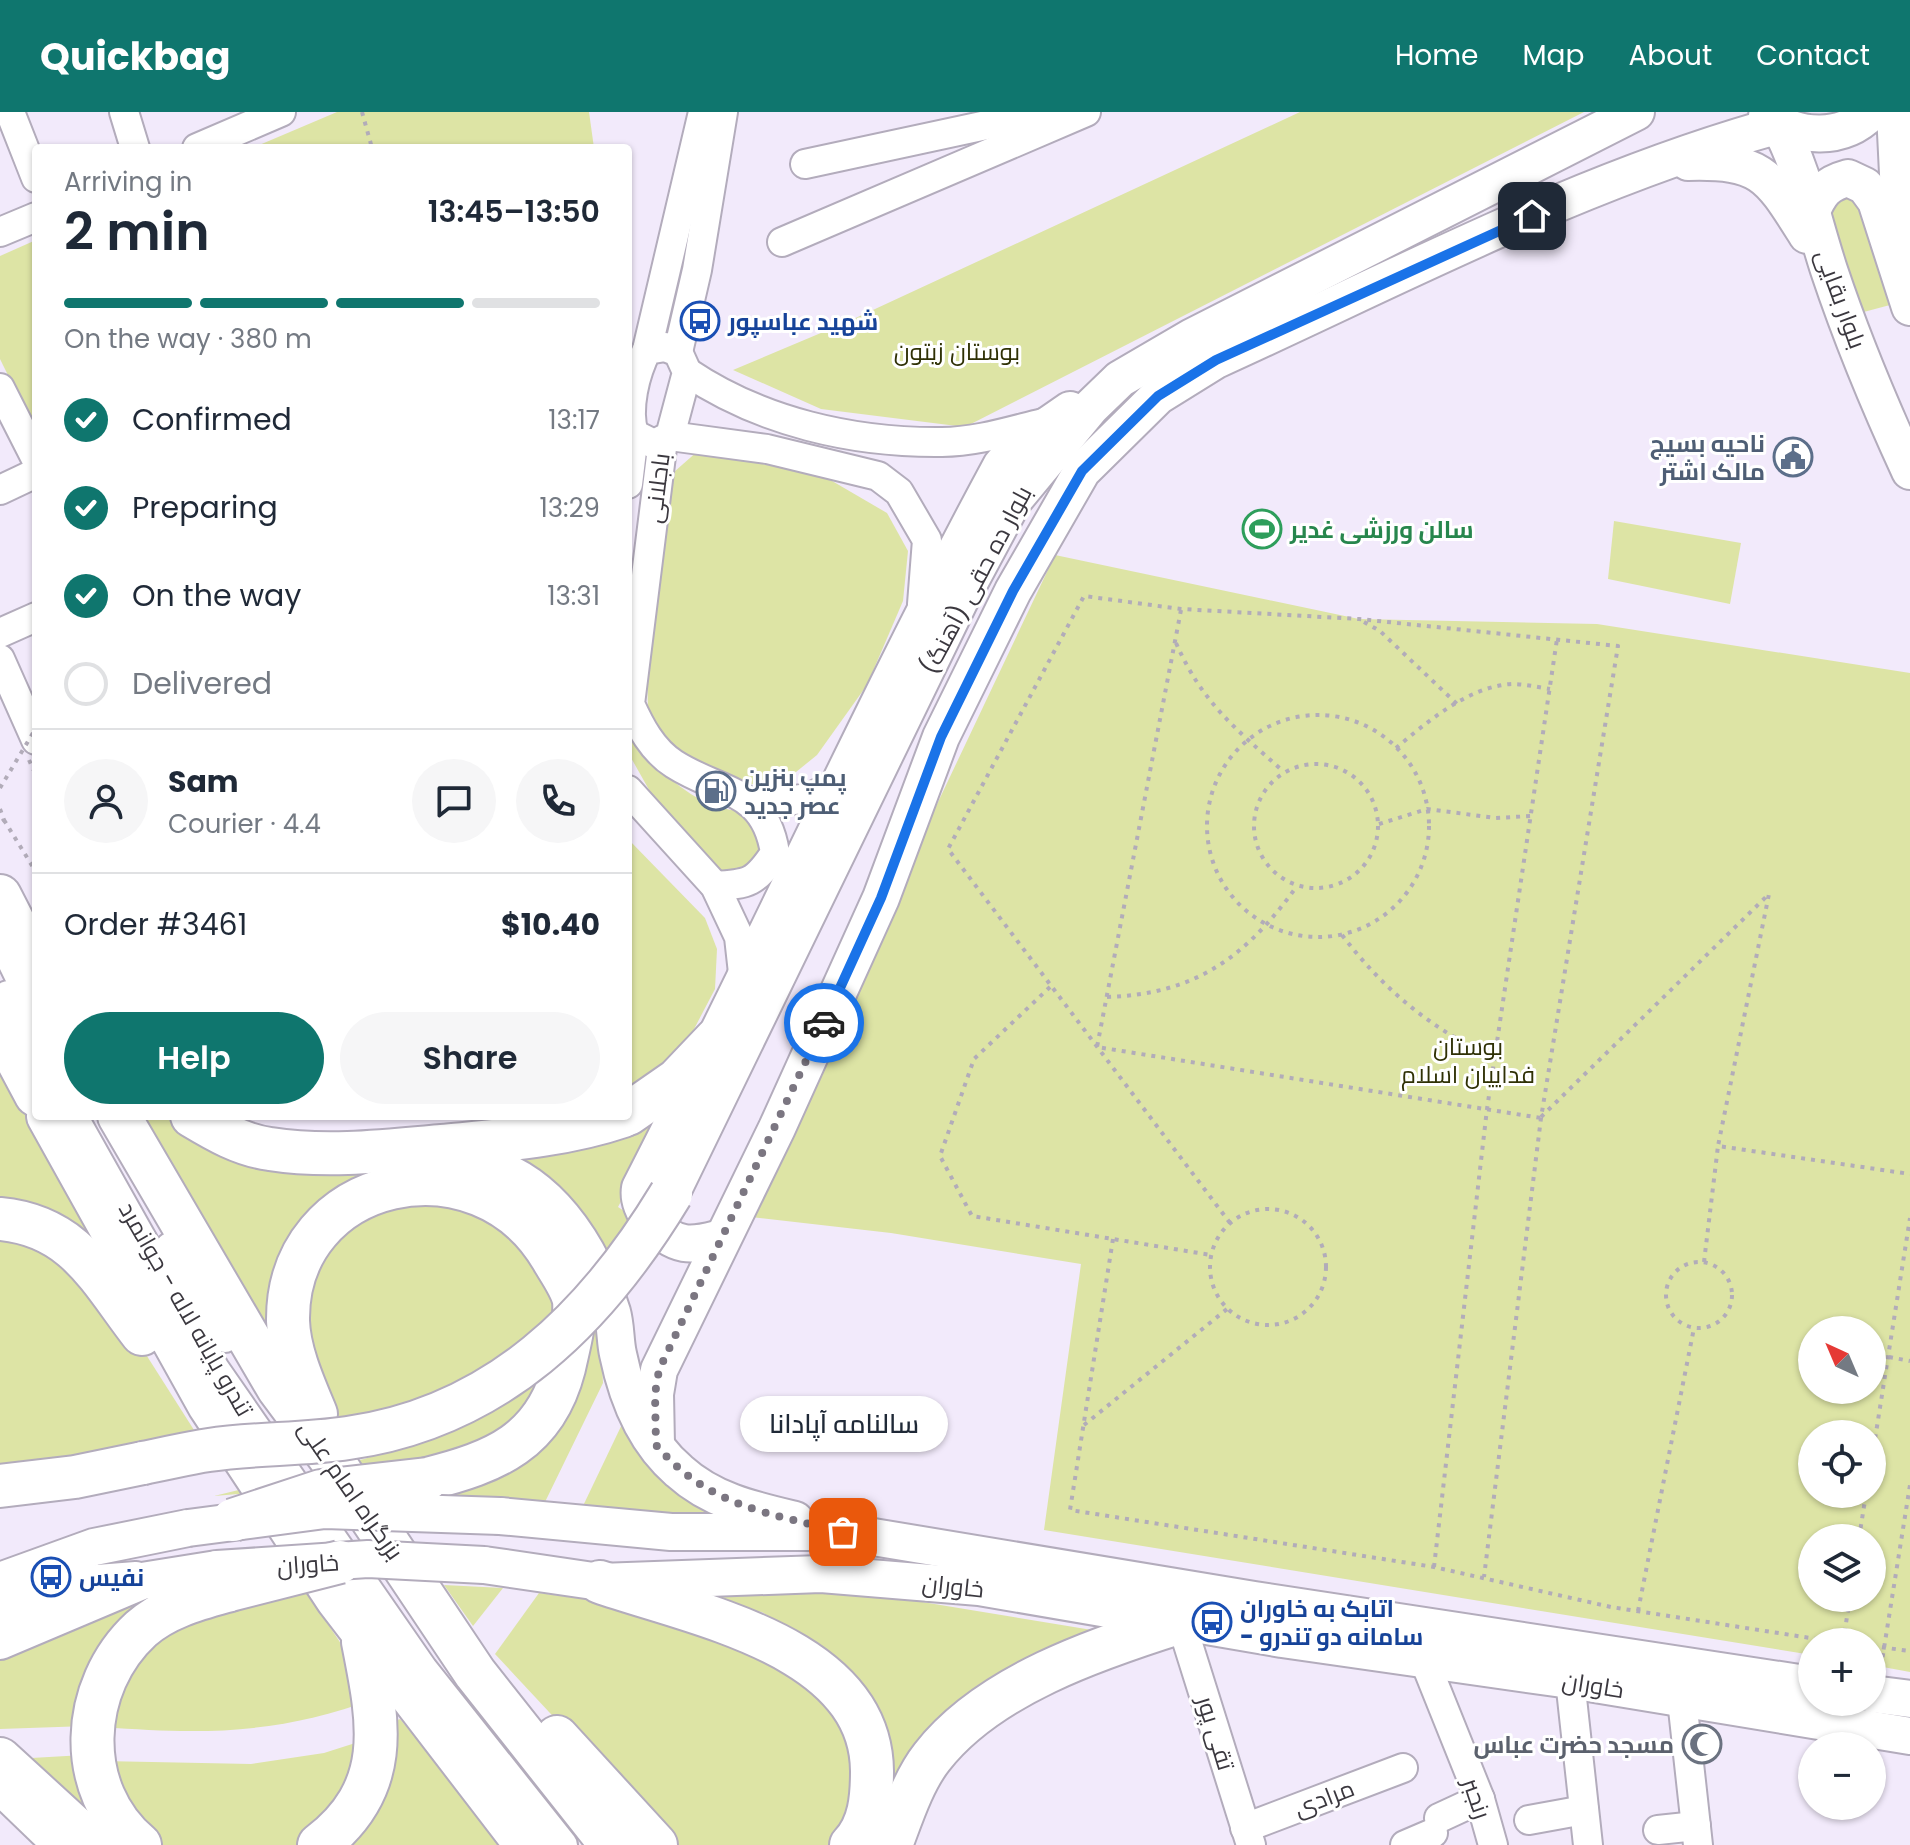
<!DOCTYPE html>
<meta charset="utf-8">
<style>
:root{--surface:#fff;--page:#f6f6f7;--text:#1f2937;--muted:#747a83;--line:#e0e1e3;--accent:#0f766e}
body{margin:0;font-family:Poppins,Cairo,sans-serif;background:var(--page);color:var(--text);height:100vh;display:flex;flex-direction:column;font-size:30px;white-space:nowrap}
*{box-sizing:border-box;margin:0}
p{font-size:26px;color:var(--muted)}
.icon{flex:none;width:44px;height:44px;fill:none;stroke:currentColor;stroke-width:2;stroke-linecap:round;stroke-linejoin:round}
.map{position:relative;flex:1;overflow:hidden}
.side{position:absolute;left:32px;top:32px;width:600px;height:976px;display:flex;flex-direction:column;background:var(--surface);border-radius:8px;box-shadow:0 2px 6px #0004}
.side>*{flex:none}
.needle{width:52px;rotate:316deg}
.buttons{position:absolute;left:1798px;top:1204px;display:grid;gap:16px}
.buttons a{display:grid;place-items:center;width:88px;height:88px;border-radius:50%;background:var(--surface);box-shadow:0 2px 6px #0004;font-size:40px}
.pin{position:absolute;display:grid;place-items:center;width:68px;height:68px;color:#fff;margin:-34px;border-radius:16px;box-shadow:0 4px 12px #0006}
.courier{position:absolute;display:grid;place-items:center;width:80px;height:80px;margin:-40px;border:6px solid #1a73e8;border-radius:50%;background:#fff;color:#222;box-shadow:0 2px 10px #0007}
.bubble{position:absolute;height:56px;border-radius:28px;background:var(--surface);box-shadow:0 2px 6px #0004;font-size:26px;font-weight:600;line-height:56px;text-align:center}
.headline em{font-style:normal;font-weight:600}
.headline div{display:flex;flex-direction:column-reverse}
.headline{display:flex;align-items:center;justify-content:space-between;height:136px;padding:0 32px}
h1{font-size:52px;font-weight:600;line-height:60px}
.bar{display:grid;grid-template-columns:repeat(4,1fr);gap:12px 8px;align-content:center;height:96px;padding:0 32px}
.bar i{height:10px;border-radius:6px;background:var(--line)}
.bar .on{background:var(--accent)}
.bar p{grid-column:span 4}
.line{display:flex;align-items:center;gap:20px;padding:0 32px;border-top:2px solid var(--line)}
.line div{flex:1}
.round{display:grid;place-items:center;flex:none;width:84px;height:84px;border-radius:42px;background:var(--page)}
ol{padding:0 32px;list-style:none}
li{display:flex;align-items:center;gap:24px;height:88px}
li p{margin-inline-start:auto}
li .icon{padding:8px;border-radius:50%;background:var(--accent);color:#fff;stroke-width:4}
li:last-child{color:var(--muted)}
li i{width:44px;height:44px;border:4px solid var(--line);border-radius:50%}
.button{display:flex;gap:16px;margin-top:auto;padding:16px 32px}
.button a{flex:1;height:92px;border-radius:48px;background:var(--accent);color:#fff;font-size:32px;font-weight:600;line-height:92px;text-align:center}
.button a+a{background:var(--page);color:var(--text)}
header{display:flex;align-items:center;gap:48px;box-sizing:border-box;height:112px;padding:0 40px;background:var(--accent);color:#fff}
header strong{font-size:38px}
nav{display:flex;gap:44px;margin-inline-start:auto;font-size:28px}
.map>svg:first-child{display:block}
.green{fill:#dde4a5;fill-rule:evenodd}
.lines{fill:none;stroke-linecap:round;stroke-linejoin:round}
.minor-casing{stroke:#b3acbc;stroke-width:32}
.major-casing{stroke:#b3acbc;stroke-width:40}
.highway-casing{stroke:#b3acbc;stroke-width:46}
.path{stroke:#b2acb9;stroke-width:4;stroke-dasharray:4 6;stroke-linecap:butt}
.minor{stroke:#fff;stroke-width:28}
.major{stroke:#fff;stroke-width:36}
.highway{stroke:#fff;stroke-width:42}
.major-bridge-casing{stroke:#b3acbc;stroke-width:40;stroke-linecap:butt}
.highway-bridge-casing{stroke:#b3acbc;stroke-width:46;stroke-linecap:butt}
.path-bridge{stroke:#b2acb9;stroke-width:4;stroke-dasharray:4 6;stroke-linecap:butt}
.major-bridge{stroke:#fff;stroke-width:36}
.highway-bridge{stroke:#fff;stroke-width:42}
.done{stroke:#7b7681;stroke-width:8;stroke-dasharray:0 14.4}
.route{stroke:#1a73e8;stroke-width:10}
.labels{text-anchor:middle;dominant-baseline:central;stroke-width:6;stroke-linejoin:round;paint-order:stroke}
.street-label{font-size:24px;fill:#3b383f;stroke:#fff}
.transit-label{font-size:24px;font-weight:bold;fill:#164399;stroke:#fff;text-anchor:start}
.park-label{font-size:24px;fill:#2f3105;stroke:#fff}
.service-label{font-size:24px;font-weight:bold;fill:#4e5e75;stroke:#fff;text-anchor:end}
.leisure-label{font-size:24px;font-weight:bold;fill:#27864d;stroke:#fff;text-anchor:start}
.worship-label{font-size:24px;font-weight:bold;fill:#5b616d;stroke:#fff;text-anchor:end}
</style>
<header>
<strong>Quickbag</strong>
<nav><a>Home</a><a>Map</a><a>About</a><a>Contact</a></nav>
</header>
<div class="map">
<svg width="1910" height="1733" viewBox="0 0 1910 1733">
<rect width="100%" height="100%" fill="#f2eafb"/>
<g class="green">
<path d="M337,0H589L594,36H252Z"/>
<path d="M1300,0H1584L965,315L821,297L733,258L847,210Z"/>
<path d="M1854,84L1864,93L1890,193L1860,201L1828,102L1836,89Z"/>
<path d="M36,128V320L0,247V144Z"/>
<path d="M699,338L827,366L887,401L908,439L903,489L867,573L817,643L780,673L740,672L682,646L648,603L647,550L674,360Z"/>
<path d="M1614,409L1741,431L1730,492L1608,467Z"/>
<path d="M1055,443L1359,507L1597,512L1910,561V1560L1872,1553V1530H1812V1543L1044,1418L1081,1152L891,1121L742,1104ZM1812,1218H1872V1278H1812ZM1812,1322H1872V1382H1812ZM1812,1426H1872V1486H1812Z"/>
<path d="M630,620C662,666 705,706 765,699L762,754L723,762L661,699L630,644Z"/>
<path d="M628,727L705,806L717,837L715,877L682,940L628,979Z"/>
<path d="M0,954L150,1223L0,1098Z"/>
<path d="M679,980L618,1095L641,1110L605,1159L500,1047Z"/>
<path d="M139,1004H175L395,1050L502,1083L325,1104L297,1273Z"/>
<path d="M391,1083L498,1101L569,1202L473,1272L329,1317L299,1240L310,1152Z"/>
<path d="M0,1115L42,1126L131,1219L201,1329L0,1365Z"/>
<path d="M600,1213L603,1271L545,1390L338,1383L473,1363Z"/>
<path d="M560,1250L497,1336L261,1380L214,1384L364,1347L425,1327Z"/>
<path d="M625,1306L790,1413L582,1396Z"/>
<path d="M302,1473L377,1586C280,1622 206,1623 103,1615L135,1531Z"/>
<path d="M444,1473L503,1476L473,1514Z"/>
<path d="M831,1475L1092,1518L976,1593L883,1711L810,1531L762,1500L670,1486Z"/>
<path d="M539,1481L591,1488L742,1526L844,1596L866,1671L833,1733H673L495,1542Z"/>
<path d="M169,1482L176,1487L87,1614L0,1617V1544L124,1493Z"/>
<path d="M400,1607L505,1733H331L386,1613Z"/>
<path d="M371,1626L369,1646L308,1733H153L102,1649L251,1652L324,1641Z"/>
<path d="M84,1643L121,1728L14,1647Z"/>
</g>
<g class="lines">
<defs>
<g id="minor">
<path d="M10,0L36,66"/>
<path d="M124,0L135,36"/>
<path d="M197,36L281,0"/>
<path d="M805,52L1047,0"/>
<path d="M0,120L36,105"/>
<path d="M782,130L1086,0"/>
<path d="M665,235L678,240L687,260L670,324L654,332L634,322C626,297 635,261 647,238Z"/>
<path d="M647,238L703,0"/>
<path d="M678,240L697,158L723,0"/>
<path d="M687,260C761,310 853,331 942,330C976,330 1010,319 1043,311"/>
<path d="M0,276L36,347"/>
<path d="M670,324L767,337L878,364L899,380L927,428L922,492"/>
<path d="M663,328L630,592C640,614 652,638 674,652C721,682 765,676 775,741C755,771 749,772 715,774"/>
<path d="M628,372L634,322"/>
<path d="M0,378L36,361"/>
<path d="M0,521L36,505"/>
<path d="M0,547L36,628"/>
<path d="M628,678L715,774L739,825L743,861"/>
<path d="M756,693L809,686L840,670"/>
<path d="M0,825L36,899"/>
<path d="M8,883L36,937"/>
<path d="M73,1004L215,1257L423,1557L563,1733"/>
<path d="M170,1135L225,1226"/>
<path d="M0,1502L72,1469L136,1464"/>
<path d="M1181,1510L1251,1733"/>
<path d="M1425,1550L1480,1687L1493,1733"/>
<path d="M1570,1568L1588,1733"/>
<path d="M1682,1588L1698,1733"/>
<path d="M0,1679L56,1733"/>
<path d="M1439,1706L1480,1687"/>
<path d="M1529,1708L1584,1698"/>
<path d="M1245,1716L1403,1656"/>
<path d="M1658,1718L1696,1714"/>
<path d="M1405,1733L1433,1721"/>
</g>
<g id="major">
<path d="M1895,0L1899,82L1908,124"/>
<path d="M1767,4C1798,27 1843,29 1871,0"/>
<path d="M1688,50C1762,48 1769,63 1807,123"/>
<path d="M1811,101C1820,80 1826,72 1848,66L1865,74L1876,89L1910,195"/>
<path d="M434,1041C456,1045 478,1048 499,1057C557,1080 594,1142 612,1200C616,1214 615,1229 618,1242C627,1286 644,1329 679,1359C712,1389 753,1398 795,1408"/>
<path d="M671,1082L960,488L1013,389L1091,295L1120,267L1192,225L1636,0"/>
<path d="M721,1126C709,1129 696,1133 684,1131C662,1127 636,1099 640,1076C763,837 873,591 1001,354L1018,334L1070,298"/>
<path d="M656,1333L655,1282L659,1258L777,1016L881,786L941,625L1013,479L1082,359L1158,284L1216,248C1401,164 1583,67 1779,13C1803,58 1813,109 1829,158C1852,227 1880,294 1910,359"/>
<path d="M500,1404L671,1420H843L1254,1488L1812,1573"/>
<path d="M484,1453L600,1470L821,1462L979,1475L1282,1527L1570,1568L1910,1624"/>
<path d="M0,1469L94,1435L188,1416"/>
<path d="M0,1529L142,1469L217,1457"/>
<path d="M1872,1582L1910,1587"/>
</g>
<g id="highway">
<path d="M0,784L36,854"/>
<path d="M0,916L36,983"/>
<path d="M628,1002L677,968L716,927"/>
<path d="M48,1004L209,1293L337,1487L526,1733"/>
<path d="M119,1004L278,1276L339,1358L475,1561L611,1733"/>
<path d="M192,1004C217,1019 241,1033 270,1037C326,1046 386,1039 442,1034C503,1028 564,1024 623,1004"/>
<path d="M0,1107C76,1114 100,1168 142,1222"/>
<path d="M316,1302C304,1273 289,1240 288,1209C286,1063 479,1021 552,1146C559,1158 572,1176 574,1189C576,1209 568,1237 564,1256C545,1330 495,1350 427,1367"/>
<path d="M0,1374L75,1365L143,1351"/>
<path d="M600,1470C691,1502 871,1533 872,1659C872,1685 870,1713 851,1733"/>
<path d="M557,1625L656,1733"/>
<path d="M0,1647L94,1733"/>
<path d="M140,1733C74,1678 79,1574 141,1517C166,1495 198,1487 230,1478"/>
<path d="M319,1733C393,1676 379,1611 363,1530"/>
<path d="M891,1733C902,1704 913,1669 932,1645C988,1573 1098,1536 1181,1510"/>
</g>
</defs>
<use href="#minor" class="minor-casing"/>
<use href="#major" class="major-casing"/>
<use href="#highway" class="highway-casing"/>
<g class="path">
<path d="M362,0L372,36"/>
<path d="M1181,498L1097,935L1541,1006"/>
<path d="M1364,510L1380,519L1457,592"/>
<path d="M1176,531C1203,592 1236,617 1284,660"/>
<circle cx="1318" cy="714" r="111"/>
<path d="M1396,636C1427,610 1469,574 1512,572C1524,572 1537,575 1550,577"/>
<path d="M29,648L36,663"/>
<circle cx="1316" cy="714" r="62"/>
<path d="M0,697L4,708L0,711"/>
<path d="M4,708L36,760"/>
<path d="M1379,712L1427,697L1496,706L1531,704"/>
<path d="M1342,823C1384,878 1431,917 1494,946"/>
<path d="M1050,875L974,947L940,1044L972,1104L1211,1143"/>
<path d="M1107,885C1196,882 1246,845 1297,774"/>
<path d="M1541,1005L1769,782L1718,1034L1910,1062"/>
<circle cx="1268" cy="1155" r="58"/>
<path d="M1230,1111L948,737L1084,484L1181,497L1359,507L1618,534L1541,1006L1484,1465"/>
<path d="M1113,1127L1070,1398L1434,1455L1611,1495L1836,1530"/>
<path d="M1704,1150L1718,1034"/>
<circle cx="1699" cy="1183" r="33"/>
<path d="M1889,1245L1910,1249"/>
<path d="M1084,1313L1227,1197"/>
<path d="M1872,1346L1910,1106"/>
<path d="M1859,1426L1866,1382"/>
<path d="M1434,1455L1487,997L1557,527"/>
<path d="M1638,1499L1694,1216"/>
<path d="M1843,1530L1850,1486"/>
<path d="M1872,1534L1910,1539"/>
<path d="M1881,1555L1910,1373"/>
</g>
<use href="#minor" class="minor"/>
<use href="#major" class="major"/>
<use href="#highway" class="highway"/>
<defs>
<g id="major-bridge">
<path d="M188,1416L325,1398L500,1404"/>
<path d="M217,1457L368,1447L484,1453"/>
</g>
<g id="highway-bridge">
<path d="M143,1351C165,1347 187,1341 209,1338C254,1331 302,1333 348,1326C497,1305 596,1206 671,1082"/>
<path d="M233,1408L321,1379L427,1367"/>
<path d="M230,1478L340,1450"/>
</g>
</defs>
<use href="#major-bridge" class="major-bridge-casing"/>
<use href="#highway-bridge" class="highway-bridge-casing"/>
<path class="path-bridge" d="M0,676L33,621"/>
<use href="#major-bridge" class="major-bridge"/>
<use href="#highway-bridge" class="highway-bridge"/>
</g>
<g class="lines">
<path class="done" d="M824,911L659,1258L655,1282L656,1333C709,1395 768,1401 843,1420"/>
<path class="route" d="M824,911L881,786L941,625L1013,479L1082,359L1158,284L1216,248L1532,104"/>
</g>
<defs>
<symbol id="bus-ring" viewBox="-11 -11 22 22"><circle r="9.5" fill="#fff" stroke="#1a4fb4" stroke-width="1.5"/><path d="M-5-6H5V4H4V6H2V4H-2V6H-4V4H-5ZM-3.5-4V0h7V-4ZM-3.5 1.2v1.5H-2V1.2ZM2 1.2v1.5H3.5V1.2Z" fill="#1a4fb4"/></symbol>
<symbol id="civic-ring" viewBox="-11 -11 22 22"><circle r="9.5" fill="#fff" stroke="#5c6f8a" stroke-width="1.5"/><path d="M-.6-6.5H3V-4.5H.6V-3L4-1V1h2V6H-6V1h2V-1L-.6-3ZM-1.2 2.5V6h2.4V2.5Z" fill="#5c6f8a"/></symbol>
<symbol id="stadium-ring" viewBox="-11 -11 22 22"><circle r="9.5" fill="#fff" stroke="#2e9e5b" stroke-width="1.5"/><path d="M0-5a6.5 5 0 1 0 0 10a6.5 5 0 1 0 0-10ZM-3.5-1.8h7v3.6h-7Z" fill="#2e9e5b"/></symbol>
<symbol id="fuel-ring" viewBox="-11 -11 22 22"><circle r="9.5" fill="#fff" stroke="#5c6f8a" stroke-width="1.5"/><path d="M-5.5-6h7V0h2V4h1.3V-2.5L3-4.5l.8-.8L6-3V5H2.5V1h-1V6h-7ZM-4.2-4.7v3.2H.2V-4.7Z" fill="#5c6f8a"/></symbol>
<symbol id="mosque-ring" viewBox="-11 -11 22 22"><circle r="9.5" fill="#fff" stroke="#6b7280" stroke-width="1.5"/><path d="M3.5-4.9A6 6 0 1 0 3.5 4.9A5 5 0 1 1 3.5-4.9Z" fill="#6b7280"/></symbol>
</defs>
<g fill-rule="evenodd">
<use href="#bus-ring" x="678" y="187" width="44" height="44"/>
<use href="#civic-ring" x="1771" y="323" width="44" height="44"/>
<use href="#stadium-ring" x="1240" y="395" width="44" height="44"/>
<use href="#fuel-ring" x="694" y="657" width="44" height="44"/>
<use href="#bus-ring" x="29" y="1443" width="44" height="44"/>
<use href="#bus-ring" x="1190" y="1488" width="44" height="44"/>
<use href="#mosque-ring" x="1680" y="1610" width="44" height="44"/>
</g>
<g class="labels">
<g class="street-label">
<text transform="translate(1841 187) rotate(70)">بلوار بقایی</text>
<text transform="translate(657 376) rotate(-83)">باجلانی</text>
<text transform="translate(976 468) rotate(-62)">بلوار ده حقی (آهنگ)</text>
<text transform="translate(186 1197) rotate(60)">تندرو پایانه لاله - جوانمرد</text>
<text transform="translate(351 1378) rotate(55)">بزرگراه امام علی</text>
<text transform="translate(308 1452) rotate(-4)">خاوران</text>
<text transform="translate(953 1474) rotate(6)">خاوران</text>
<text transform="translate(1593 1573) rotate(9)">خاوران</text>
<text transform="translate(1216 1621) rotate(73)">تقی پور</text>
<text transform="translate(1324 1686) rotate(-21)">مرادی</text>
<text transform="translate(1477 1686) rotate(71)">رنجبر</text>
</g>
<g class="transit-label">
<text x="728" y="209">شهید عباسپور</text>
<text x="79" y="1465">نفیس</text>
<text x="1240" y="1496">اتابک به خاوران<tspan x="1240" dy="28">- سامانه دو تندرو</tspan></text>
</g>
<g class="park-label">
<text x="957" y="239">بوستان زیتون</text>
<text x="1468" y="934">بوستان<tspan x="1468" dy="28">فداییان اسلام</tspan></text>
</g>
<g class="service-label">
<text x="1765" y="331">ناحیه بسیج<tspan x="1765" dy="28">مالک اشتر</tspan></text>
<text x="744" y="665" text-anchor="start">پمپ بنزین<tspan x="744" dy="28">عصر جدید</tspan></text>
</g>
<g class="leisure-label">
<text x="1290" y="417">سالن ورزشی غدیر</text>
</g>
<g class="worship-label">
<text x="1674" y="1632">مسجد حضرت عباس</text>
</g>
</g>
</svg>
<div class="buttons">
<a><svg class="needle" viewBox="-14 -14 28 28"><path d="M0-13l5 13h-10z" fill="#e53935"/><path d="M0 13l5-13h-10z" fill="#747a83"/></svg></a>
<a><svg class="icon" aria-label="locate" viewBox="0 0 24 24"><circle cx="12" cy="12" r="6"/><path d="M12 2v4M12 18v4M2 12h4M18 12h4"/></svg></a>
<a><svg class="icon" aria-label="layers" viewBox="0 0 24 24"><path d="M12 4l9 5-9 5-9-5zM3 14l9 5 9-5"/></svg></a>
<a>+</a>
<a>−</a>
</div>
<div class="pin" style="left:843px;top:1420px;background:#ea580c"><svg class="icon" aria-label="bag" viewBox="0 0 24 24"><path d="M5 8h14l-1 12H6zM9 8a3 3 0 0 1 6 0"/></svg></div>
<div class="pin" style="left:1532px;top:104px;background:#1f2937"><svg class="icon" aria-label="home" viewBox="0 0 24 24"><path d="M3 11l9-7 9 7M6 9v11h12V9"/></svg></div>
<div class="courier" style="left:824px;top:911px"><svg class="icon" aria-label="car" viewBox="0 0 24 24"><path d="M5 17H2v-5l4-1 3-4h7l3 4 3 1v5h-3M9 17h6M6 11h13"/><circle cx="7" cy="17" r="2"/><circle cx="17" cy="17" r="2"/></svg></div>
<div class="bubble" style="left:740px;top:1284px;width:208px">سالنامه آپادانا</div>
<section class="side">
<div class="headline"><div><h1>2 min</h1><p>Arriving in</p></div><em>13:45–13:50</em></div>
<div class="bar"><i class="on"></i><i class="on"></i><i class="on"></i><i></i><p>On the way · 380 m</p></div>
<ol>
<li><svg class="icon" aria-label="check" viewBox="0 0 24 24"><path d="M5 12l5 5 9-10"/></svg>Confirmed<p>13:17</p></li>
<li><svg class="icon" aria-label="check" viewBox="0 0 24 24"><path d="M5 12l5 5 9-10"/></svg>Preparing<p>13:29</p></li>
<li><svg class="icon" aria-label="check" viewBox="0 0 24 24"><path d="M5 12l5 5 9-10"/></svg>On the way<p>13:31</p></li>
<li><i></i>Delivered</li>
</ol>
<div class="line" style="height:144px"><a class="round"><svg class="icon" aria-label="person" viewBox="0 0 24 24"><circle cx="12" cy="8" r="4"/><path d="M4 21q1-7 8-7t8 7"/></svg></a><div><b>Sam</b><p>Courier · 4.4</p></div><a class="round"><svg class="icon" aria-label="chat" viewBox="0 0 24 24"><path d="M4 5h16v11H9l-5 4z"/></svg></a><a class="round"><svg class="icon" aria-label="phone" viewBox="0 0 24 24"><path d="M5 4h4l2 5-3 2q2 4 5 5l2-3 5 2v4C11 20 4 13 5 4z"/></svg></a></div>
<div class="line" style="height:104px"><div>Order #3461</div><b>$10.40</b></div>
<div class="button"><a>Help</a><a>Share</a></div>
</section>
</div>
